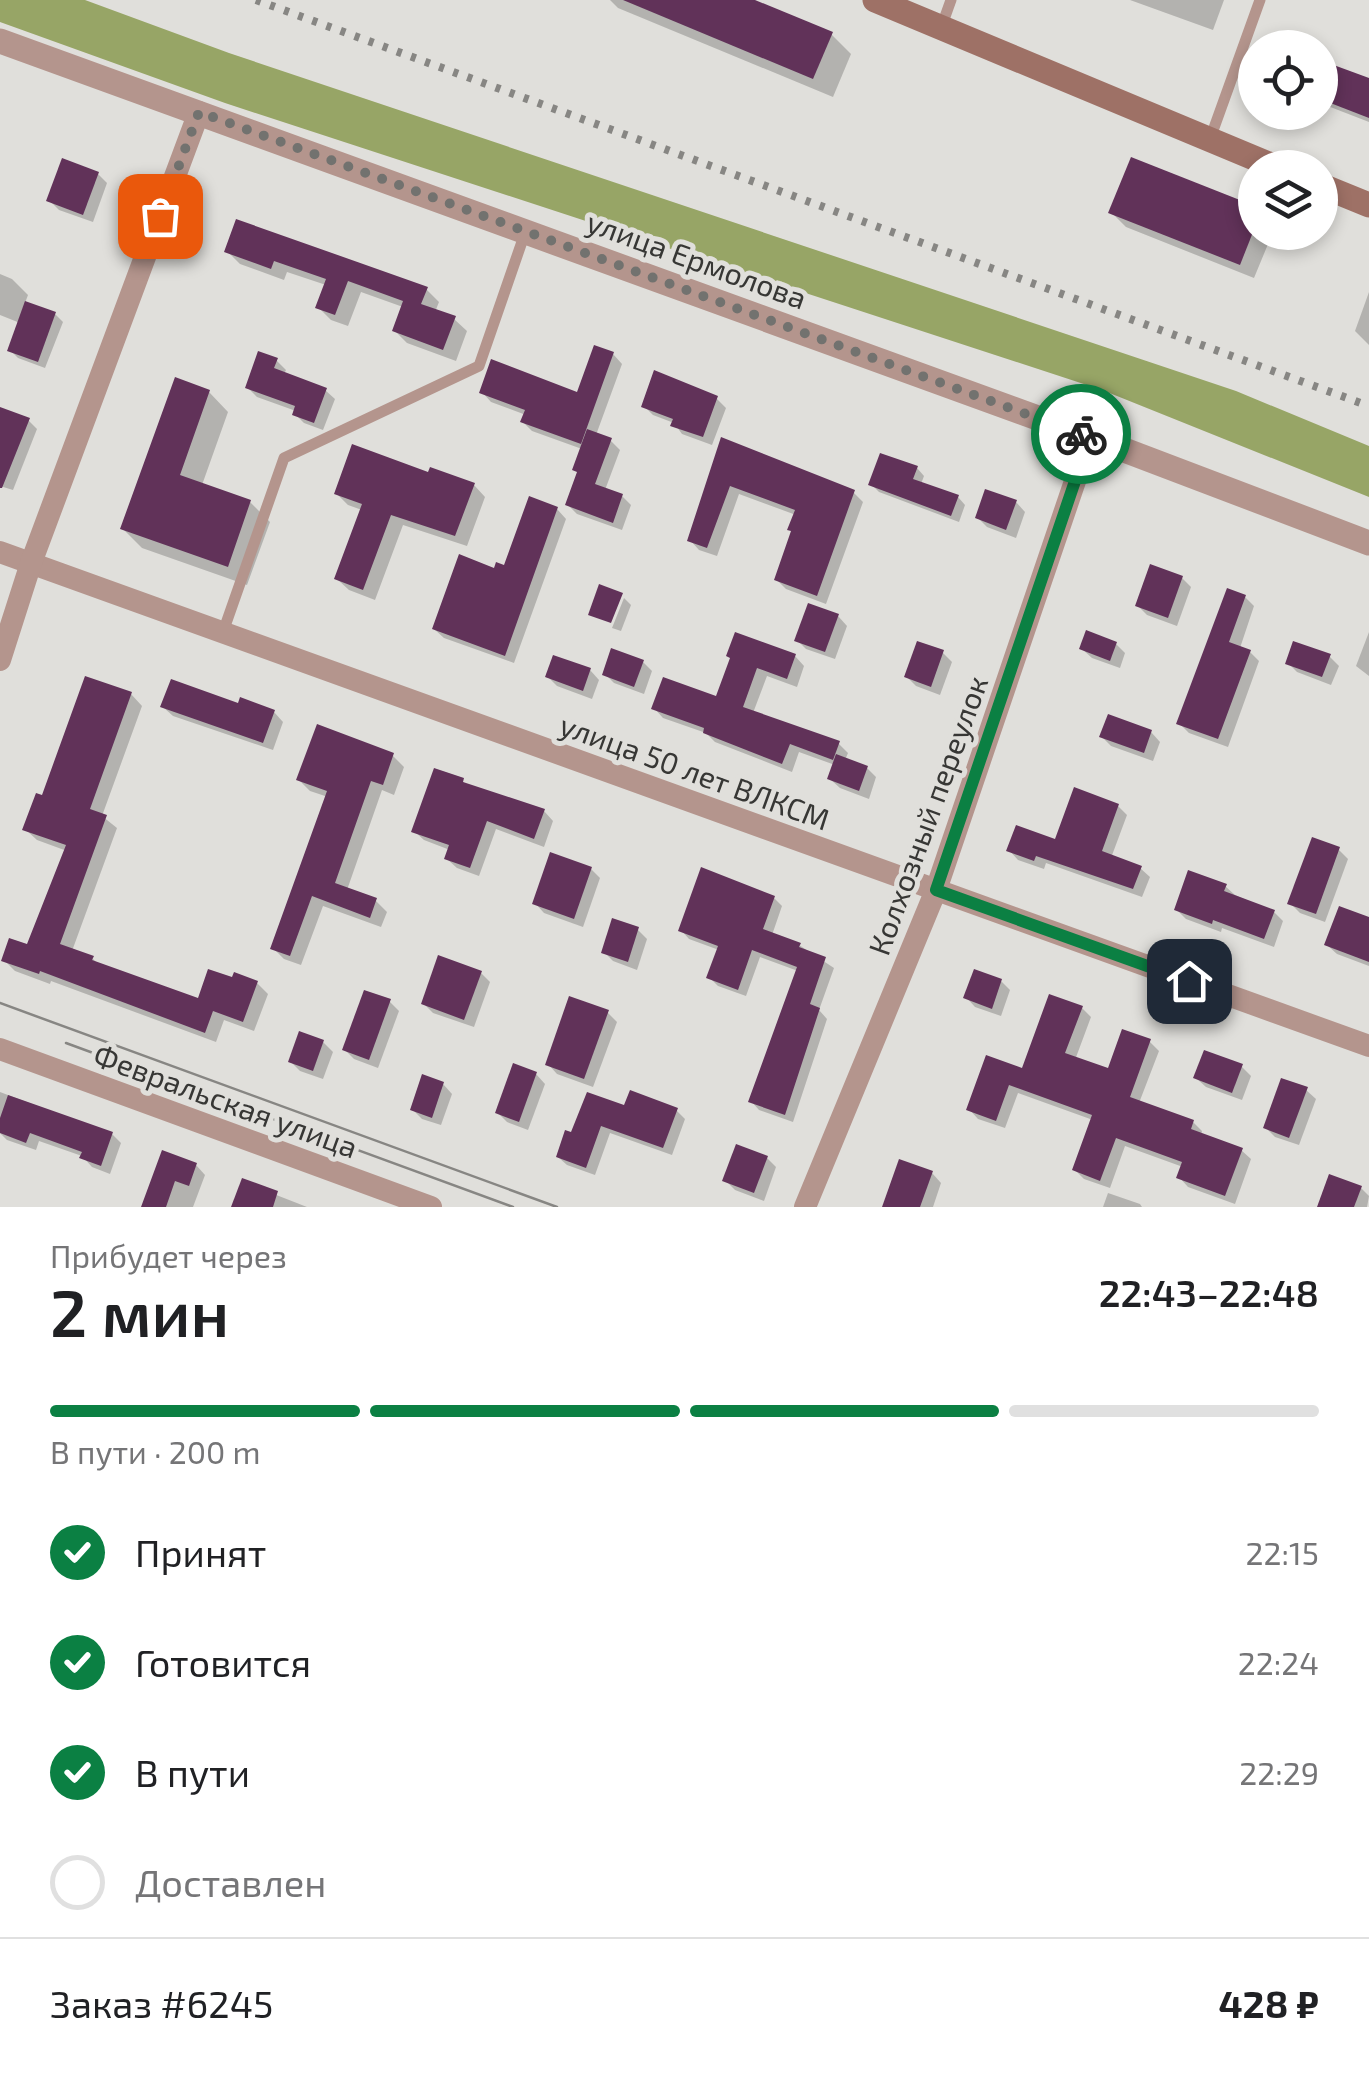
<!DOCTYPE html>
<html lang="ru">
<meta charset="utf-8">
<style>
:root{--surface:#fff;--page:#f2f2f2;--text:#202124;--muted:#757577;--line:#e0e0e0;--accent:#0b8043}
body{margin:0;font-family:"Exo 2",sans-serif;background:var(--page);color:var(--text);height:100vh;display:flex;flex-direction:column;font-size:38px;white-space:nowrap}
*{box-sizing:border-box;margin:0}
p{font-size:32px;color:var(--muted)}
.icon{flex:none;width:55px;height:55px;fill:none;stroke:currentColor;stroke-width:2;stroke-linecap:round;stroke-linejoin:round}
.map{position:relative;height:1207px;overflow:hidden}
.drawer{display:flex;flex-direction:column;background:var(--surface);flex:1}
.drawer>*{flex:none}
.fabs{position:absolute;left:1238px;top:30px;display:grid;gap:20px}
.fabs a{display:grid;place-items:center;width:100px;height:100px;border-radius:50%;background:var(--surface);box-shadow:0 5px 15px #0003;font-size:50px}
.pin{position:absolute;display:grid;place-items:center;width:85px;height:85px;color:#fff;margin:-42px;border-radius:20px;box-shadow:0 5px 15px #0006}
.courier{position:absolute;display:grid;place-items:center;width:100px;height:100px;margin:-50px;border:8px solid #0b8043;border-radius:50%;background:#fff;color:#222;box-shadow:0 2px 12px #0007}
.overview em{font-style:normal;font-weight:600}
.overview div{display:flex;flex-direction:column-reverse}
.overview{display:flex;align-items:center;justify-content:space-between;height:170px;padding:0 50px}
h1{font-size:65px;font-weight:600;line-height:75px}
.bar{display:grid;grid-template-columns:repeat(4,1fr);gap:15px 10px;align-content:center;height:120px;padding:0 50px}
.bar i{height:12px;border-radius:8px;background:var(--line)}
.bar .current{background:var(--accent)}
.bar p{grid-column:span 4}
.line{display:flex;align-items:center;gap:25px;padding:0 50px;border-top:2px solid var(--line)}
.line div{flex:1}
ol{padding:0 50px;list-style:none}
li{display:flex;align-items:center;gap:30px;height:110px}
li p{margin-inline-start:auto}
li .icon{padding:10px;border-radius:50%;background:var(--accent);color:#fff;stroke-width:4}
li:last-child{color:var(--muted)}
li i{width:55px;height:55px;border:5px solid var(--line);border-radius:50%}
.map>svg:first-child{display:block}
.forest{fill:#97a566}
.shadow{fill:#0003}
.building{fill:#613259}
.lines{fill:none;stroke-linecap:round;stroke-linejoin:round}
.service{stroke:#b4958d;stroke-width:11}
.minor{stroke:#b4958d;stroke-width:22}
.tertiary{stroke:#b4958d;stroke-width:25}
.secondary{stroke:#9e7166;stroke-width:25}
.tram{stroke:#878683;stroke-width:2.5}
.rail{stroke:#878683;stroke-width:8;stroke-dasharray:5 10;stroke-linecap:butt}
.done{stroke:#72726f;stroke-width:10;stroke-dasharray:0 18}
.route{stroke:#0b8043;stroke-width:12}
.labels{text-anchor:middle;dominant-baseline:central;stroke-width:10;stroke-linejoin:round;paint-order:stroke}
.street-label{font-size:30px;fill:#373735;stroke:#e0dfdb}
</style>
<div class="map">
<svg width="1369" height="1207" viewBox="0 0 1369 1207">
<rect width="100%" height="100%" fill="#e0dfdb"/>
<path class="forest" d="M0,0H85L229,53L1236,391L1369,446V497L1102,390L225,103L0,22Z"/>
<g class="shadow">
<path d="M610,0H749L831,34L851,54L833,97L618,8Z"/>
<path d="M1130,0H1224L1213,30Z"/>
<path d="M1320,62L1369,81V122L1320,103Z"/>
<path d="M98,174L107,183L93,222L59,210L49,200Z"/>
<path d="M1255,209V232H1273L1254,278L1126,227L1111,212Z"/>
<path d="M227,251L426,289L439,302L435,312L454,319L467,331L456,361L407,343L395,331L403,307L361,292L348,326L331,320L318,307L326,285L287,272L284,280L240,264Z"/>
<path d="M0,274L12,279L28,295L25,303L55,314L63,322L45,368L18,358L10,350L20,323L0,315Z"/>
<path d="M1369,292V345L1355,331Z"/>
<path d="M613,354L622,364L596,435L610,440L620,450L605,490L622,496L631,505L622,530L577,514L568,505L579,473L582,449L532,431L523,422L526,415L491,402L482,392L578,395Z"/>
<path d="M276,360L286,370L284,374L325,390L335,399L323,430L304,423L295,414L296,411L257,397L248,388Z"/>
<path d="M209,392L228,412L202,485L250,502L270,522L247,585L142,548L123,529Z"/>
<path d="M716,398L726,408L712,445L682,434L674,423L653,415L644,406Z"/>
<path d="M0,416L28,420L37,429L13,490L0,486Z"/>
<path d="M722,440L853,492L863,502L826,604L786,589L777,580L794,533L796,515L739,494L717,556L699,550L690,540Z"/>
<path d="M917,468L924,476L921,484L958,497L965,505L959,522L879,492L871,484Z"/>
<path d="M430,476L474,485L485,497L467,546L403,525L375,600L349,590L337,579L362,510L348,505L337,494Z"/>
<path d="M1016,502L1025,512L1016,538L987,527L977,517Z"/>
<path d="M557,509L566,519L514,663L444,638L434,629L496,571L505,568Z"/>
<path d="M1182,578L1191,587L1177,626L1147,615L1138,606Z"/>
<path d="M1245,597L1254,606L1240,648L1250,652L1259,661L1228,747L1189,733L1179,723Z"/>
<path d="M624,598L631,605L621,631L612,628Z"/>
<path d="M838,616L847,626L835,659L806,649L797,640Z"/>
<path d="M1369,632V676L1356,666Z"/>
<path d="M919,644L943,653L952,662L940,695L916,686L907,677Z"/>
<path d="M1116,644L1125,653L1120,668L1092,658L1082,649Z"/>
<path d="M795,656L804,666L797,687L767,676L753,713L838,743L848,753L845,760L867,768L876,777L869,799L840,788L830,779L835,765L799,752L792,772L715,742L706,733L663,718L654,708L717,699L732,659Z"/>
<path d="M1329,656L1339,666L1331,685L1297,672L1288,663Z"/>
<path d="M643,662L652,671L644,694L614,683L605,674Z"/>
<path d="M590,670L599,680L592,699L557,686L548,677Z"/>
<path d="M131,694L142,706L102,816L117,828L72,951L92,958L100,966L200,1001L257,983L268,994L254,1031L224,1020L216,1042L51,981L50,984L15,971L4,960L28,947L67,851L37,840L25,829L44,798Z"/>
<path d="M239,706L274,712L283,722L273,750L173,716L163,707Z"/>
<path d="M1151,732L1160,742L1153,761L1111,746L1102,737Z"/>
<path d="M393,756L404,767L394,795L382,790L347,890L376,901L387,912L381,927L323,906L301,965L284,959L273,948L328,797L310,791L299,780Z"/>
<path d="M462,781L468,786L544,811L553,821L544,847L496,829L479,876L457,868L447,859L450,850L424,840L414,831Z"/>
<path d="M1118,806L1127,815L1111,858L1140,868L1150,877L1142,897L1046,863L1044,869L1018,860L1009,850L1057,843Z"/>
<path d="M1339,850L1348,859L1325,922L1300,913L1290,903Z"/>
<path d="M591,869L600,878L583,927L544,913L535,903Z"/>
<path d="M1225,886L1235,895L1274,912L1283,921L1274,947L1222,928L1221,932L1186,919L1177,910Z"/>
<path d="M774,898L782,906L772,935L799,945L834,968L819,1010L827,1019L793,1122L759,1110L751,1101L798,971L760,957L746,996L718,986L709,977L719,950L689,939L681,930Z"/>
<path d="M1369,920V966L1337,954L1327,945Z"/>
<path d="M638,930L647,939L637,970L613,961L604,952Z"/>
<path d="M481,973L490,982L474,1027L433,1013L423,1003Z"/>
<path d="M1001,981L1010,990L1001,1016L975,1007L966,997Z"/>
<path d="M389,1001L399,1011L378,1068L354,1059L345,1050Z"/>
<path d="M1082,1008L1091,1017L1075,1060L1109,1072L1149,1041L1159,1051L1139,1103L1193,1122L1202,1131L1201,1135L1241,1150L1251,1159L1235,1204L1188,1187L1179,1177L1183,1167L1125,1146L1110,1188L1084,1179L1075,1170L1093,1120L1018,1093L1005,1128L978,1119L969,1109L1023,1072Z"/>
<path d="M607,1012L617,1022L593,1087L557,1074L548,1064Z"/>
<path d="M323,1042L333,1052L323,1079L300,1071L291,1062Z"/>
<path d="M1241,1066L1251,1076L1242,1100L1206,1087L1196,1078Z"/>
<path d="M536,1074L545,1084L528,1130L507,1122L497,1112Z"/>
<path d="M443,1084L452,1094L441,1125L422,1119L412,1109Z"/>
<path d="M1306,1090L1316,1099L1299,1145L1275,1137L1266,1128Z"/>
<path d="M0,1092L112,1134L121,1143L110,1174L92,1167L82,1156L39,1141L36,1150L7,1140L0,1133Z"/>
<path d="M626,1109L676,1110L685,1119L672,1155L610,1133L595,1175L567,1165L558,1157L573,1135Z"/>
<path d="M163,1154L196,1165L205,1175L193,1207H148Z"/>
<path d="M767,1158L776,1167L764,1201L735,1190L725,1180Z"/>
<path d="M932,1173L941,1183L933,1207H884Z"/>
<path d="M243,1182L307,1207H234Z"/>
<path d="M1361,1188L1369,1196L1367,1207H1320Z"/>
<path d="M1108,1193L1140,1204L1142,1207H1103Z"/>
</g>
<g class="building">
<path d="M623,0H755L833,32L813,79Z"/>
<path d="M1320,60L1369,78V118L1320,99Z"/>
<path d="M1131,157L1255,206V227L1240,265L1108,213Z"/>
<path d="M62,158L99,172L83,215L46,201Z"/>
<path d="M236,219L428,287L421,304L456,316L443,350L392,331L403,301L348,281L335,315L315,308L326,279L274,261L271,269L224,252Z"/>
<path d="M25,301L56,312L38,362L7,351Z"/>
<path d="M594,345L614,352L581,444L520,422L525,410L479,393L491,359L577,392Z"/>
<path d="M258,351L278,358L274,368L327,388L314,423L292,415L295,406L245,388Z"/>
<path d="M654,370L718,396L703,437L670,426L673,419L641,407Z"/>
<path d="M175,377L210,390L180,475L251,500L228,567L120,529Z"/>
<path d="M0,407L30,418L2,488H0Z"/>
<path d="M587,429L612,438L595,484L623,494L613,523L565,505L577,472L572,470Z"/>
<path d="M721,437L855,490L817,596L774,580L791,531L787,530L795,510L730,486L707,548L687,541Z"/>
<path d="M352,444L428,472L430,467L475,483L455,536L391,515L363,590L334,579L362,504L334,494Z"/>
<path d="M880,453L918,466L913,479L959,495L951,516L868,485Z"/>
<path d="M985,489L1017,500L1006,530L975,518Z"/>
<path d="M529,496L558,507L505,656L432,629L459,554L494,568L496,562L504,565Z"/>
<path d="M1150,564L1183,576L1168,618L1135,606Z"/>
<path d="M599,584L623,593L611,623L588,615Z"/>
<path d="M1227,588L1246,595L1229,642L1251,650L1218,739L1176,724Z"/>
<path d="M808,603L839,614L825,652L794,641Z"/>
<path d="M1086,630L1117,642L1110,661L1079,649Z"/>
<path d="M735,632L796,654L787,679L757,668L743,707L840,741L833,760L790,744L782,764L703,733L704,728L651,709L663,677L716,696L730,658L726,656Z"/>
<path d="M917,641L944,650L931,687L904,677Z"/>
<path d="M1293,641L1331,654L1322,677L1285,664Z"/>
<path d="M611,648L644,660L634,687L602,675Z"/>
<path d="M553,655L591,668L583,691L545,677Z"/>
<path d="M85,676L132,692L90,809L107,815L60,944L94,956L92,960L198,998L208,969L232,977L234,972L258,981L243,1022L213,1011L205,1033L40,971L39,974L1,961L9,938L27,944L66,845L22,830L36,793L42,795Z"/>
<path d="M171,679L238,703L240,697L275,710L263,743L160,707Z"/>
<path d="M1108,714L1152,730L1144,753L1099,737Z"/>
<path d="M317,724L394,753L383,785L371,781L335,883L377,898L370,918L312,896L290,956L270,949L327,791L296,780Z"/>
<path d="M836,754L868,766L859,791L827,779Z"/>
<path d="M434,768L464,778L463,782L545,809L534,839L487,821L470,868L444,859L449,845L411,832Z"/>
<path d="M1074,787L1119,804L1102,851L1142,866L1133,889L1036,856L1034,861L1006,851L1016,825L1055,839Z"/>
<path d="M1312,837L1340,847L1316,914L1287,904Z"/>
<path d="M550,852L592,867L574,919L532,904Z"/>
<path d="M701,867L775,896L763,929L801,943L799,947L826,957L810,1004L820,1008L785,1115L748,1102L797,967L752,950L738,990L706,978L718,946L678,931Z"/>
<path d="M1188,870L1227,884L1224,891L1275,910L1264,939L1213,920L1212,924L1174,910Z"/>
<path d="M1339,906L1369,917V962L1324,945Z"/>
<path d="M612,918L639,927L628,962L601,953Z"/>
<path d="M438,955L482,971L464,1020L421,1004Z"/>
<path d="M974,969L1002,979L992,1009L963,998Z"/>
<path d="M364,990L391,999L369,1060L342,1050Z"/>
<path d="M1049,994L1083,1006L1065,1053L1108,1068L1122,1029L1151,1039L1130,1097L1194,1120L1191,1129L1243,1148L1225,1196L1176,1178L1182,1162L1116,1138L1100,1181L1072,1170L1092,1115L1009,1085L996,1121L966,1110L986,1055L1022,1068Z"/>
<path d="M569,996L609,1010L584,1079L545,1065Z"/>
<path d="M299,1031L324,1040L313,1071L288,1062Z"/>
<path d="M1204,1050L1243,1064L1232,1093L1193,1078Z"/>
<path d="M513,1063L537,1072L519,1122L495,1113Z"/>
<path d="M422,1074L444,1082L432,1118L410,1110Z"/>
<path d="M1281,1078L1308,1087L1289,1138L1263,1128Z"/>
<path d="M630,1090L678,1108L663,1148L601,1126L586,1168L556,1157L565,1130L571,1132L587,1092L624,1105Z"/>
<path d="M8,1095L113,1132L101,1166L79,1158L82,1152L30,1133L26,1143L0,1133V1118Z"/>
<path d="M736,1144L768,1156L754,1193L722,1181Z"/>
<path d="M162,1150L197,1163L189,1186L175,1181L166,1207H141Z"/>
<path d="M899,1159L933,1171L920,1207H882Z"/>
<path d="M1329,1174L1362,1186L1354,1207H1317Z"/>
<path d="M242,1178L278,1191L273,1207H231Z"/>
</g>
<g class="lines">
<g class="service">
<path d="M941,28L951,0"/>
<path d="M1210,139L1260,0"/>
<path d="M223,632L284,458L479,366L525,233"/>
</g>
<g class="minor">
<path d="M0,552L1369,1046"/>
<path d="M0,660L31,563L199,112"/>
<path d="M0,1049L431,1207"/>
<path d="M805,1207L936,890L1090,437"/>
</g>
<path class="tertiary" d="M0,41L1090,437L1369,543"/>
<g class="secondary">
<path d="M875,0L1278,168"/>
<path d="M1320,185L1369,205"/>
</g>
<g class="tram">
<path d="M0,1003L557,1207"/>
<path d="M66,1043L513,1207"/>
</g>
<path class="rail" d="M256,0L1369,406"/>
</g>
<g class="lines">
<path class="done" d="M160,216L199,112L1081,434"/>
<path class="route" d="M1081,434L1090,437L936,890L1189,981"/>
</g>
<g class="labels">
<g class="street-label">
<text transform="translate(697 259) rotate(20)">улица Ермолова</text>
<text transform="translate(695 771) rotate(20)">улица 50 лет ВЛКСМ</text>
<text transform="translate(927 815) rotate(-70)">Колхозный переулок</text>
<text transform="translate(226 1100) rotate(20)">Февральская улица</text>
</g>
</g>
</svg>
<div class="fabs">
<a><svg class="icon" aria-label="locate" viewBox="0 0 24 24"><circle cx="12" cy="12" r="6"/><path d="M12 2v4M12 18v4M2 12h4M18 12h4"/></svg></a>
<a><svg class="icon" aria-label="layers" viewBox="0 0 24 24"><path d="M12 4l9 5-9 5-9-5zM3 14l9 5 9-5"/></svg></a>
</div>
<div class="pin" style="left:160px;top:216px;background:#ea580c"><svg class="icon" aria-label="bag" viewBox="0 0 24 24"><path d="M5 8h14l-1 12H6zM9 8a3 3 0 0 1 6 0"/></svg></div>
<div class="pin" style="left:1189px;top:981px;background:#1f2937"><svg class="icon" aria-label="home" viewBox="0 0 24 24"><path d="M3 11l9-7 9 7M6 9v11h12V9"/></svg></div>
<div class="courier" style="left:1081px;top:434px"><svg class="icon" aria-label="bike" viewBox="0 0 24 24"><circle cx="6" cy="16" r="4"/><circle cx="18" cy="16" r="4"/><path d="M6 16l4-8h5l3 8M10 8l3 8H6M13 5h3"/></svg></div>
</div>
<section class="drawer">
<div class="overview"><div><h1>2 мин</h1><p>Прибудет через</p></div><em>22:43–22:48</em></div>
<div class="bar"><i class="current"></i><i class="current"></i><i class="current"></i><i></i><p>В пути · 200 m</p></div>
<ol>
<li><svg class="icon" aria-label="check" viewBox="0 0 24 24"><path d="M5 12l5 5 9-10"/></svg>Принят<p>22:15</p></li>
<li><svg class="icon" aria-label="check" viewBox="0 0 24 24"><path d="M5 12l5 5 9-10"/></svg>Готовится<p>22:24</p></li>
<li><svg class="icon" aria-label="check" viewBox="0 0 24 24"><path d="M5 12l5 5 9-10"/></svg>В пути<p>22:29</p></li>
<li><i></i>Доставлен</li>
</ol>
<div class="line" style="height:130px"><div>Заказ #6245</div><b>428 ₽</b></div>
</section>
